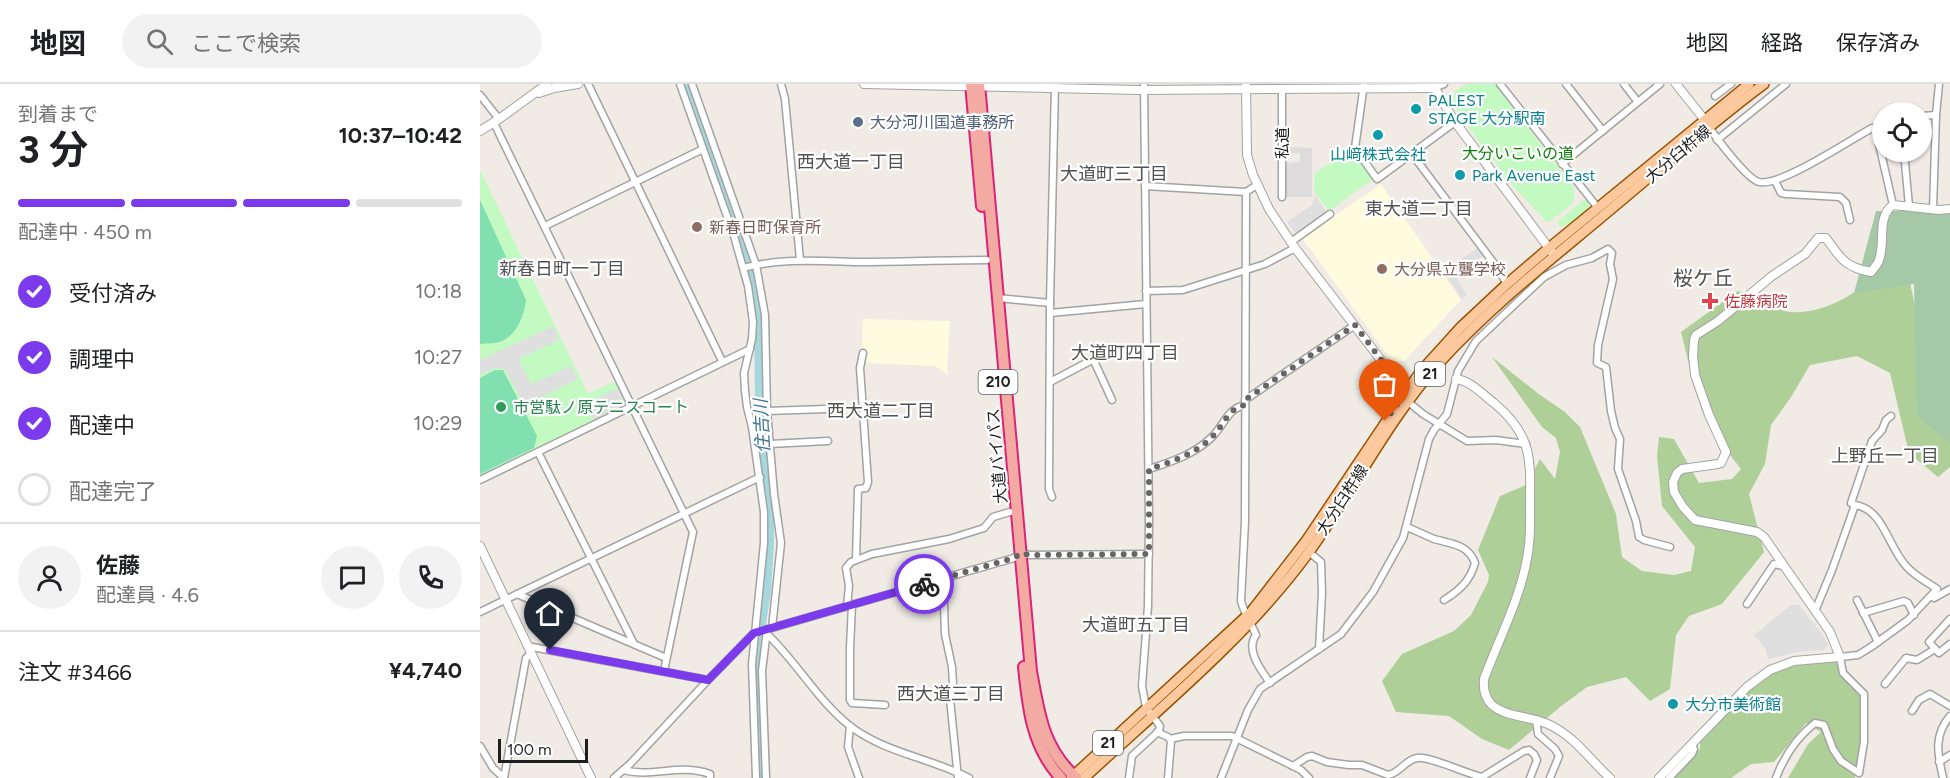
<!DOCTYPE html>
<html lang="ja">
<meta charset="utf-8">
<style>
:root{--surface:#fff;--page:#f2f2f2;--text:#202124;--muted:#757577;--line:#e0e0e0;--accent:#7c3aed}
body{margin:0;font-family:Figtree,"Noto Sans JP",sans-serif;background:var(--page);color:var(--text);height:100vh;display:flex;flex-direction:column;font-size:22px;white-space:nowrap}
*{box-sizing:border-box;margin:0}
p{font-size:20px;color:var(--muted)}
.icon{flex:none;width:33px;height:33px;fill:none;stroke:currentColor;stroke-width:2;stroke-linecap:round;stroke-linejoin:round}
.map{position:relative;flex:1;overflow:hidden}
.panel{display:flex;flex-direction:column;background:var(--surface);width:480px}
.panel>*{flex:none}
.controls{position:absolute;left:1392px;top:18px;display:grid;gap:12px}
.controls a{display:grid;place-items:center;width:60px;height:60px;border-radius:50%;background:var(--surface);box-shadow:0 2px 4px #0004;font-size:30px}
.scale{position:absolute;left:18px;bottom:15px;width:90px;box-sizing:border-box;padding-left:6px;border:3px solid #1f1f1f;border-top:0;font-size:16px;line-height:21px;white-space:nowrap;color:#1f1f1f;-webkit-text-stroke:4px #fff;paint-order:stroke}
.pin{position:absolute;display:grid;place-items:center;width:51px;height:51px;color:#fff;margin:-62px -26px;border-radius:50% 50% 50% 0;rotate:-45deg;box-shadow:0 0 6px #0007}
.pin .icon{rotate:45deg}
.courier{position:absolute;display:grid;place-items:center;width:60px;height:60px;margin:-30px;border:4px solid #7c3aed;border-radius:50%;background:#fff;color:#222;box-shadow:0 2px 8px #0007}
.overview em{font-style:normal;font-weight:700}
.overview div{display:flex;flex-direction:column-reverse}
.overview{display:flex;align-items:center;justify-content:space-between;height:102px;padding:0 18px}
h1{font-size:39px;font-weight:700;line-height:45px}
.bar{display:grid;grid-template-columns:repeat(4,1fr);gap:9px 6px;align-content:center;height:72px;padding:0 18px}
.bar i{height:8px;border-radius:4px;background:var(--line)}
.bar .on{background:var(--accent)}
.bar p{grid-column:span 4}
.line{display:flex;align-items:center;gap:15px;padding:0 18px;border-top:2px solid var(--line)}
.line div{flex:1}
.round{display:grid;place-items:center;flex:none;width:63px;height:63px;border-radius:32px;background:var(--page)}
ol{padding:0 18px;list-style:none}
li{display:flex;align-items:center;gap:18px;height:66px}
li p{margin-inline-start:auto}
li .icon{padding:6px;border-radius:50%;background:var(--accent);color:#fff;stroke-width:4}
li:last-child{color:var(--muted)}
li i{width:33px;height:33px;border:3px solid var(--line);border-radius:50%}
header{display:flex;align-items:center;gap:36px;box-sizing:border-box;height:84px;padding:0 30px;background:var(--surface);border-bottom:2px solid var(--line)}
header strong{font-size:28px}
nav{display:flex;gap:33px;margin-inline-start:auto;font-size:21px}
.search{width:420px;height:54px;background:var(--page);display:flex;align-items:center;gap:15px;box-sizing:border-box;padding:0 21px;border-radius:33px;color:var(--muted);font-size:22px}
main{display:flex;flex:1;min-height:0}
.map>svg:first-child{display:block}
.residential{fill:#dddbdc}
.education{fill:#fffbde}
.forest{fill:#afcf99}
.cemetery{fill:#a5c9a7}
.park{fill:#c3fac1}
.pitch{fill:#82dfb0}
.parking{fill:#dfdfdf}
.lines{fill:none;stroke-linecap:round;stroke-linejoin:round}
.river{stroke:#a5d7dd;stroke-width:10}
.minor-casing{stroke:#a3a3a3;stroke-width:9}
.tertiary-casing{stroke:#a3a3a3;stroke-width:10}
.primary-casing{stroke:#995400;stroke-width:12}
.trunk-casing{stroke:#dc2378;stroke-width:14}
.minor{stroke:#fff;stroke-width:6}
.tertiary{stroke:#fff;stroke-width:8}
.primary{stroke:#fcc89d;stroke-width:9}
.trunk{stroke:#f2aaa2;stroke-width:10}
.done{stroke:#686664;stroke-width:6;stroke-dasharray:0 10.8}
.route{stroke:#7c3aed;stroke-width:8}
.culture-dot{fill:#0f9aa8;stroke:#fff;stroke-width:2}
.service-dot{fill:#5c6f8a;stroke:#fff;stroke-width:2}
.education-dot{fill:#8d6e63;stroke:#fff;stroke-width:2}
.health-dot{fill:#e0444e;stroke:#fff;stroke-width:2}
.leisure-dot{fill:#2e9e5b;stroke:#fff;stroke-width:2}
.labels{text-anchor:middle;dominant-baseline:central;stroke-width:4.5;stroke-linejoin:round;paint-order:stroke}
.shield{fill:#fff;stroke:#626262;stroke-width:1.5}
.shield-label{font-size:15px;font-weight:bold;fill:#1f1f1f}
.culture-label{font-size:16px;fill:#0d838f;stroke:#fff;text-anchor:start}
.service-label{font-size:16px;fill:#4e5e75;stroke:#fff;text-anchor:start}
.street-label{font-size:16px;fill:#1f1f1f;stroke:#fff}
.park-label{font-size:16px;fill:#0f7e0b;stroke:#fff}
.education-label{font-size:16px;fill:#785e54;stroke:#fff;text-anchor:start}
.health-label{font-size:16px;fill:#be3a42;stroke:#fff;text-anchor:start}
.leisure-label{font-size:16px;fill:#27864d;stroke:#fff;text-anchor:start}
.neighbourhood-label{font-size:18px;fill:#525252;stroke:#fff}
.water-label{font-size:18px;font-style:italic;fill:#417797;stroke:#fff}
.quarter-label{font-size:20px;fill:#525252;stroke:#fff}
</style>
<header>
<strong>地図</strong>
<div class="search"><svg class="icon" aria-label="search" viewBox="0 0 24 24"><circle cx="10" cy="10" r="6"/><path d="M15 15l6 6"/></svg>ここで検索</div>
<nav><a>地図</a><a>経路</a><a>保存済み</a></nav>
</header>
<main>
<section class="panel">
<div class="overview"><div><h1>3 分</h1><p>到着まで</p></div><em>10:37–10:42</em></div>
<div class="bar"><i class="on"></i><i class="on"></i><i class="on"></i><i></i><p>配達中 · 450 m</p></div>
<ol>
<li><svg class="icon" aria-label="check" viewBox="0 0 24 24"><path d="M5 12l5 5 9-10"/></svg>受付済み<p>10:18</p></li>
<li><svg class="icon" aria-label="check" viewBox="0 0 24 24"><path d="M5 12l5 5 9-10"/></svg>調理中<p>10:27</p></li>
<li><svg class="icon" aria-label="check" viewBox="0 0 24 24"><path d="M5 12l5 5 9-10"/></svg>配達中<p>10:29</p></li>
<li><i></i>配達完了</li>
</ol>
<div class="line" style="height:108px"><a class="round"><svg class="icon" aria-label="person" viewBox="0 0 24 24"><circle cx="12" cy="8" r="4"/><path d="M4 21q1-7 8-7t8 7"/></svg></a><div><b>佐藤</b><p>配達員 · 4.6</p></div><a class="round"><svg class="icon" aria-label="chat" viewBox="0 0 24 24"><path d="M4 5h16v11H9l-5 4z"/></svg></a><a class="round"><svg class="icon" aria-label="phone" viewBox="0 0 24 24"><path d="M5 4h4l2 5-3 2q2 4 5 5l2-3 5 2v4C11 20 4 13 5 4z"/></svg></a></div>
<div class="line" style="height:78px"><div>注文 #3466</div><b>¥4,740</b></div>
</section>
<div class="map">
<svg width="1470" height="694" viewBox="0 0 1470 694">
<rect width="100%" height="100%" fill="#f0ebe5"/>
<path class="residential" d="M805,63L832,64V113H805V79L820,78V69H805Z"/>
<g class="education">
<path d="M901,100L981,216L924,277H912L822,154Z"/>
<path d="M383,235L470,237L467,286L469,291L455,282L387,279L385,277V267L382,263Z"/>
</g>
<g class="forest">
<path d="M1424,171L1435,222L1470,214V383L1458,393L1429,369L1410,289L1377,272L1330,281L1311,313L1291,341L1285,380L1269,410L1284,468L1242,520L1209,532L1196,551L1190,605L1170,617L1146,593L1107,603L1080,623L1029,666L1002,655L969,632L916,628L902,597L922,570L974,547L991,531L1008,498L1009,491L998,466L1020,412L1046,401L1060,375L1075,395L1080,368L1076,354L1062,343L1012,273L1060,311L1085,328L1100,343L1136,430L1142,473L1162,487L1194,491L1211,487L1215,463L1182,422L1177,372L1179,353L1194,355L1219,399L1252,395L1261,385L1233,349L1216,309L1201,248L1258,207C1271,212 1298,227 1310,228C1356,231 1390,196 1424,171Z"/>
<path d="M1355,576L1362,592L1379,609L1384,616C1379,641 1383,670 1375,694H1308L1328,660L1341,648L1326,639L1294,678L1271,680L1251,694H1193L1220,665V656C1246,629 1274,588 1313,580C1327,577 1341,577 1355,576Z"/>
</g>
<path class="cemetery" d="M1396,127H1470V359L1437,332L1434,200L1374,209Z"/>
<g class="park">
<path d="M988,0H1015L1094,104V118L1072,136L1067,138L1034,103L982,35L972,17L976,6Z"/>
<path d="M872,65L893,95L849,127L834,107L835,89Z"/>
<path d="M0,86L108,310L138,296L150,322L0,394Z"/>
<path d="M1105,115L1110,121C1106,131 1092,140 1081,143L1077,138Z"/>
</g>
<g class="pitch">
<path d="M0,116L46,216C44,232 37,252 19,258C14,260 6,259 0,260Z"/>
<path d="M15,286H23L57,352L54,364L0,390V294Z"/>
</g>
<g class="parking">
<path d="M835,111L847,129L817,151L807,138L832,121Z"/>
<path d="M997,164L1003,172L976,193L987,211L982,215L964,188Z"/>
<path d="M73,242L79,256L38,275L51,300L91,282L98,295L44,321L25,285L14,284L0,291V276Z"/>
<path d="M141,303L148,319L114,336L106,319Z"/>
<path d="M1311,521H1319L1343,551L1348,561L1344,566L1318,568L1288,575L1285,564L1274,551Z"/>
</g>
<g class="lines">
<path class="river" d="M207,0L258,143L270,186L279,230L280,319L289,422V460L286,507L278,559L277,588L279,608L280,694"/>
<defs>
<g id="minor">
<path d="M108,0L242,277"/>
<path d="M200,0L254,152L268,202L273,238L272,255L264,289L265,307L267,323L272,343L284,428V459L272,580L276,694"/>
<path d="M212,0L276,181L285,231L287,327L294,410L301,459L292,544"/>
<path d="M301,0L305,15L320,176"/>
<path d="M884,0L875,64L897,95L975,38"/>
<path d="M1020,0L1118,124"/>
<path d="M1086,0L1123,47"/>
<path d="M1144,0L1157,17"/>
<path d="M954,4L964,0"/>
<path d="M802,5V113"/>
<path d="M0,11L19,35"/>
<path d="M1235,12L1251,0"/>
<path d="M1442,32L1456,31"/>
<path d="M14,39L213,448L184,587"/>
<path d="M1229,43C1237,55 1267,95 1279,98C1300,103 1370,56 1392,44L1396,47L1413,121"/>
<path d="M1237,56L1306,0"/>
<path d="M1424,68L1429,122"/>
<path d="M932,70L1016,182L1027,200"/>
<path d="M1082,80L1180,0"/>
<path d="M1295,97L1301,109L1306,110L1360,113L1366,119L1370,136"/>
<path d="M777,101L766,108L765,437L761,517C764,529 771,539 776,551C765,566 781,586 790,599"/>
<path d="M665,102L766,108"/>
<path d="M1453,125L1456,31L1459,0"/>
<path d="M65,142L223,65"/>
<path d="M811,158L850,130"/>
<path d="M263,184C300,174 339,177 378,178C421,178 464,176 507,176"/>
<path d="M666,207L703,206L785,180L815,164"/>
<path d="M518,214L570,219"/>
<path d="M570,229L666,220"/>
<path d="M570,298L612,276L614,277L632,316"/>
<path d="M765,316L875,241"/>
<path d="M927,317L943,330L987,357L1016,356L1046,360"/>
<path d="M287,327L346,325"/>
<path d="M290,360L348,357"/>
<path d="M58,368L154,560"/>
<path d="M669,385C691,378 715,370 732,353C745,340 747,325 765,321"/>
<path d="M0,396L270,265"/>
<path d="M572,413L569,405L570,219L575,0"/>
<path d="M927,443C936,447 945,451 954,455C971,460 988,460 995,479C990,497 980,506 964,516"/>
<path d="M829,468L841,478L842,509L839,565"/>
<path d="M376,476L378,405L386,404L388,398L380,284L383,269"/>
<path d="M463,495L465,550L472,583L473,601L470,615L478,694"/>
<path d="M37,510L186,574"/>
<path d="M1451,512L1454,514L1470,505"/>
<path d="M1377,516L1398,558"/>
<path d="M372,520L370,564V616L372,619L405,621"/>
<path d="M1267,520L1294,480L1303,482"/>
<path d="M367,522L369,502L366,484L371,478L392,470L469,455L504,444L513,433L530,428"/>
<path d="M1335,527L1352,486L1375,421L1371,419L1392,357L1402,346L1406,336L1411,332"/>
<path d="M0,528L280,393"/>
<path d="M1383,529L1424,517L1428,519L1434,531"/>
<path d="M1470,535L1449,558L1459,569L1470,560"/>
<path d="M286,549C316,577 338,617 370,642C405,669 451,674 489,694"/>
<path d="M47,562L228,596"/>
<path d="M1405,600L1426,574L1437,576L1455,565"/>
<path d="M1432,627L1439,616L1450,610L1470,622"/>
<path d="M1056,635L1058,650L1075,665L1079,672L1070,694"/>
<path d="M370,642L368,663L379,694"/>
<path d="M677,648L688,653L691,657L688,694"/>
<path d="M690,655L704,652H752L821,686L829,694"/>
<path d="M0,662L13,684L24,694"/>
<path d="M1459,678L1470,671"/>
<path d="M813,682L827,673L832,672L847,678L869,681H882L908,691C920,689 925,676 937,674C950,672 987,690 1002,693L1044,667L1049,666L1054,670L1057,676L1050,694"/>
<path d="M143,686C174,694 198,679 230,690V694"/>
<path d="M24,694L46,574L51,569"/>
<path d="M134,694L150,680L228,596L274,549L534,474L541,469L550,471L669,470"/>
<path d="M286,694L282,587L287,546"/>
<path d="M649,694L652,672L679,647L680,642L666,624L662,602L668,522L669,437L664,0"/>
<path d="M741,694L768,626L780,605L861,550L893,508L923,454L949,355L954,346L967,330L978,287L996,257L1064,193L1086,181L1112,174L1128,165L1132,169L1130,180L1133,195L1118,261L1117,279L1126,283L1131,327L1135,344L1140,355L1138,385L1156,437L1159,453L1164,456L1190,463"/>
<path d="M1189,694L1212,670L1214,665L1212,660"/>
<path d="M1296,694C1304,673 1317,653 1335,639L1344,641L1353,665L1361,677L1379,689L1384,658V610L1363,589L1360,573L1378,571L1391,563L1428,536L1457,505C1447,498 1435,492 1427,483C1408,464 1404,425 1375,421"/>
<path d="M1463,694C1458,671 1453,652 1470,632"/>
</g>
<g id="tertiary">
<path d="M384,0L659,6L954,4"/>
<path d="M766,0L767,71L773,91L789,125L815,164L920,301L924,311"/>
<path d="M1196,0L1227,39"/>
<path d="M953,1L975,38L1071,167"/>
<path d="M59,9L74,4L98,0"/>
<path d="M0,47L19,35L67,0"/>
<path d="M976,295C991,297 1002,310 1014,319C1050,349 1051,372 1050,416C1050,437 1051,458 1046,480C1038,519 1018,557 1004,595C1003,605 1005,614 1012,621C1027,634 1053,632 1070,641C1095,653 1110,676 1130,694"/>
<path d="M0,462L111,694"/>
<path d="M1179,694L1267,603L1290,586L1314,577L1360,573L1350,548L1284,453L1277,448L1215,436L1203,423L1194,408L1193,398L1197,389L1202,385L1238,380L1241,379L1246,368L1229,331L1215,291L1213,272L1214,256L1216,251L1238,237L1292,192L1325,170L1338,154H1346C1360,174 1366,184 1391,188C1394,184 1398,180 1399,176C1406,158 1396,133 1413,121L1459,126L1470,125"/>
</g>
<g id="primary">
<path d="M591,694L771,528L826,457L924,311L942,286L980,244L1027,200L1069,164L1269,0"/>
<path d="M604,694C681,623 767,553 829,468C874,406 908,335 960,278C1010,223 1068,178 1124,131C1177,87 1229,41 1284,0"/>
</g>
<g id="trunk">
<path d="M491,0L502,122"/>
<path d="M499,0L551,587C559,629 562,663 596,694"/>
<path d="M544,583C548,623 552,663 581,694"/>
</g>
</defs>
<use href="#minor" class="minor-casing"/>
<use href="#tertiary" class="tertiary-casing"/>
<use href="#primary" class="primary-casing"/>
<use href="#trunk" class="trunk-casing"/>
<use href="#minor" class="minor"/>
<use href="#tertiary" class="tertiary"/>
<use href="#primary" class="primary"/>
<use href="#trunk" class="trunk"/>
</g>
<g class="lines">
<path class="done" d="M444,500L534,474L541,469L550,471L669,470V385C691,378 715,370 732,353C745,340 747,325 765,321V316L875,241L920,301L924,311L905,337"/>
<path class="route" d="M70,566L228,596L274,549L444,500"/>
</g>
<g class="culture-dot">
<circle cx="936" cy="25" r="6"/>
<circle cx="898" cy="51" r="6"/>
<circle cx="980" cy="91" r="6"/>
<circle cx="1193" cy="620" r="6"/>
</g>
<circle class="service-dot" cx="378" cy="38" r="6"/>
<g class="education-dot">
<circle cx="217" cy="143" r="6"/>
<circle cx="902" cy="185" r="6"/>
</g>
<path class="health-dot" d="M1227 208h6v6h6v6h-6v6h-6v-6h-6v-6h6z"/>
<circle class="leisure-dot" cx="21" cy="323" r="6"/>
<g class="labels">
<g class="shield">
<rect x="935" y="278" width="30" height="24" rx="4.5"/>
<rect x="498.5" y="286" width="39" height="24" rx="4.5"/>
<rect x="613" y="647" width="30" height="24" rx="4.5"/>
</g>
<g class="shield-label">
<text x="950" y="290">21</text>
<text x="518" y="298">210</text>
<text x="628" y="659">21</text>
</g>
<g class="culture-label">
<text x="948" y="16">PALEST<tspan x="948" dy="18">STAGE 大分駅南</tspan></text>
<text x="898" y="70" text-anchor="middle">山﨑株式会社</text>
<text x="992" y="91">Park Avenue East</text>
<text x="1205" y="620">大分市美術館</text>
</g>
<g class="service-label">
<text x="390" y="38">大分河川国道事務所</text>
</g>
<g class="street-label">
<text transform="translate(802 59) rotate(-90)">私道</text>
<text transform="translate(1198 70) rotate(-40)">大分臼杵線</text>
<text transform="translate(517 372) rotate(-95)">大道バイパス</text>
<text transform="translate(862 416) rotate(-57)">大分臼杵線</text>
</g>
<g class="park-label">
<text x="1038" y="69">大分いこいの道</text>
</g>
<g class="education-label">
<text x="229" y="143">新春日町保育所</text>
<text x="914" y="185">大分県立聾学校</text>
</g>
<g class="health-label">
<text x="1244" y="217">佐藤病院</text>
</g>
<g class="leisure-label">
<text x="33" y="323">市営駄ノ原テニスコート</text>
</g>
<g class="neighbourhood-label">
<text x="371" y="78">西大道一丁目</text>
<text x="634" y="90">大道町三丁目</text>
<text x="939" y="125">東大道二丁目</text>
<text x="82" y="185">新春日町一丁目</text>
<text x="645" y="269">大道町四丁目</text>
<text x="401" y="327">西大道二丁目</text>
<text x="1405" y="372">上野丘一丁目</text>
<text x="656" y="541">大道町五丁目</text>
<text x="471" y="610">西大道三丁目</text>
</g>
<g class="water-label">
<text transform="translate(282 342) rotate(-93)">住吉川</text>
</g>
<g class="quarter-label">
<text x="1223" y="194">桜ケ丘</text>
</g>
</g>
</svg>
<div class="controls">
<a><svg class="icon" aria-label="locate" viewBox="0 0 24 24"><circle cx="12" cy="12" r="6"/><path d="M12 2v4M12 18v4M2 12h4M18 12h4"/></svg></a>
</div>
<div class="scale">100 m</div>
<div class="pin" style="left:905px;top:337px;background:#ea580c"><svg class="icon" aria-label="bag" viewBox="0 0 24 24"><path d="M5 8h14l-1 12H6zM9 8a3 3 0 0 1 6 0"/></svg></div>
<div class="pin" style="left:70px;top:566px;background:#1f2937"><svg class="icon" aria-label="home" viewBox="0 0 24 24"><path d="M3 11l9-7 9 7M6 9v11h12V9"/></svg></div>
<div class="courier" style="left:444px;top:500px"><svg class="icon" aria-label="bike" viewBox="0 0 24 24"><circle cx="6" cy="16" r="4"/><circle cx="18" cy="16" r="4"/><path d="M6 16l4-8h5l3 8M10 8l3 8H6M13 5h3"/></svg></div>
</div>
</main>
